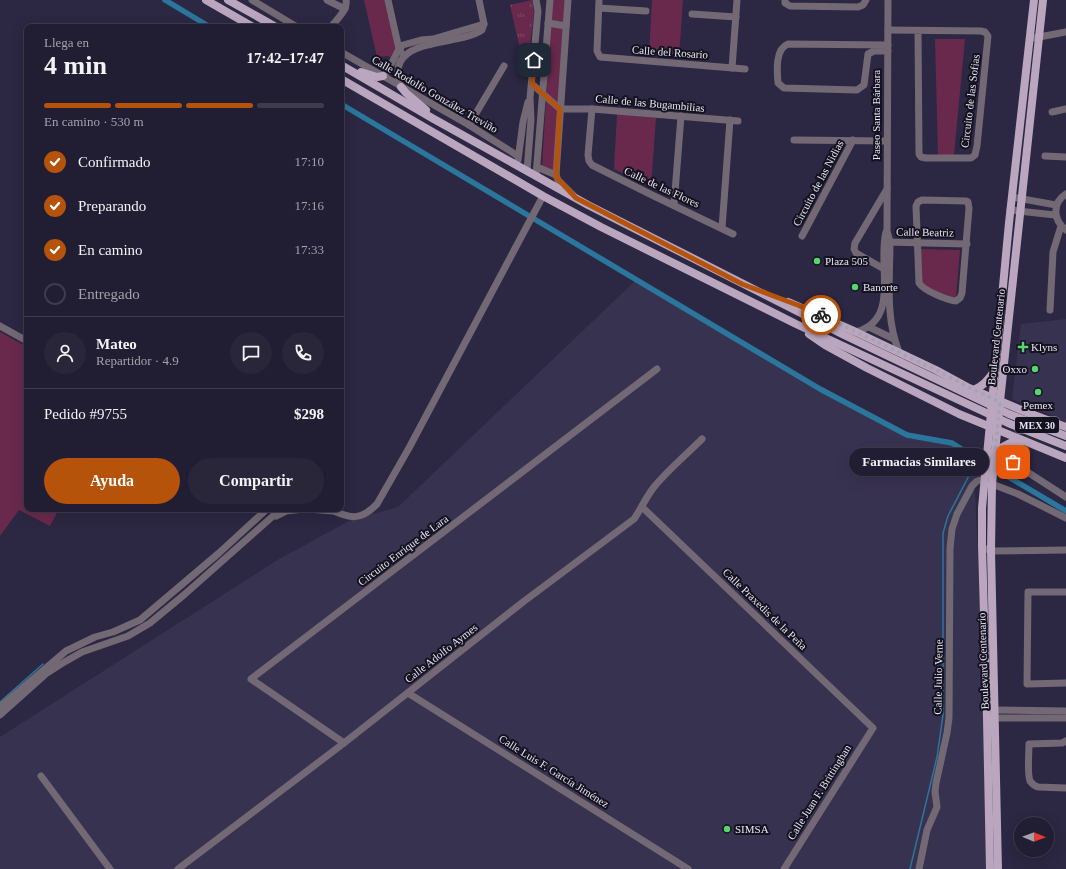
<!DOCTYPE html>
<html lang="es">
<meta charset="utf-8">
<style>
:root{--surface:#211d32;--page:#29263a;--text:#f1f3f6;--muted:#a2a2ac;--line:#3e3b4d;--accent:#b45309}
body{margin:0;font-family:Georgia,serif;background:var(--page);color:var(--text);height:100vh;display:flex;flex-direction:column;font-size:15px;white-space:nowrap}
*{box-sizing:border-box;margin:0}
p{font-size:13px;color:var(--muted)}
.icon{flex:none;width:22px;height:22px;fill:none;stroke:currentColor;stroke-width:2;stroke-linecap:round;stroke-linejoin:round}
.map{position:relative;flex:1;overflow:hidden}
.side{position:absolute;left:24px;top:24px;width:320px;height:488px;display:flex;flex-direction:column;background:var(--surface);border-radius:8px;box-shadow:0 4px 16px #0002,0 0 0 1px var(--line)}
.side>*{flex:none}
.needle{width:26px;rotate:91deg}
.tools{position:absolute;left:1014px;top:817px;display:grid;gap:8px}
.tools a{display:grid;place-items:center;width:40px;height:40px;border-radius:50%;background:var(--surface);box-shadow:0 4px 16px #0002,0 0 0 1px var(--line);font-size:20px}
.pin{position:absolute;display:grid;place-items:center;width:34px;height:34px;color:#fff;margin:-17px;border-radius:8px;box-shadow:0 2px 6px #0006}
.courier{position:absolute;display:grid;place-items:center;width:40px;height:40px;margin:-20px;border:3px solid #b45309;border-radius:50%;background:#fff;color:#222;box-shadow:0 1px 5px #0007}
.bubble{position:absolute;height:28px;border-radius:14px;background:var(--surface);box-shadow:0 4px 16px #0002,0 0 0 1px var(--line);font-size:13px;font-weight:700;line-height:28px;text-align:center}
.summary em{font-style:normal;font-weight:700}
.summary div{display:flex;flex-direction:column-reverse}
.summary{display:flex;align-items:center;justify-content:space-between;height:68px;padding:0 20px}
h1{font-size:26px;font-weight:700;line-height:30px}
.bar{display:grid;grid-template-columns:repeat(4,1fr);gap:6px 4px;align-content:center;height:48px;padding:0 20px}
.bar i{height:5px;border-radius:3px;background:var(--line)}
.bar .current{background:var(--accent)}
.bar p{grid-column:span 4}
.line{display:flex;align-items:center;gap:10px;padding:0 20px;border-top:1px solid var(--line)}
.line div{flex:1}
.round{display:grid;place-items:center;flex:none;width:42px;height:42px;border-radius:21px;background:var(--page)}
ol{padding:0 20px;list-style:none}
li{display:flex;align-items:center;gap:12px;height:44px}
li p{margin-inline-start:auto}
li .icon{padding:4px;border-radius:50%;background:var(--accent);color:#fff;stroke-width:4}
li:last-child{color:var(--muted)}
li i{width:22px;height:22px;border:2px solid var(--line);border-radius:50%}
.button{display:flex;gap:8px;margin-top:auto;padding:8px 20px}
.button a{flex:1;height:46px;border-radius:24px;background:var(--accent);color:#fff;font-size:16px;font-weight:700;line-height:46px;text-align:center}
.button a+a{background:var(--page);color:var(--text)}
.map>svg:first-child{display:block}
.built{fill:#383251}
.grass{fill:url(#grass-tufts)}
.green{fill:#69294c}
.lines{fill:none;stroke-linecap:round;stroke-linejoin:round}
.stream{stroke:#2a769c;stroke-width:1.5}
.canal{stroke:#2a769c;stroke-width:5.5}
.minor{stroke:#736975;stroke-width:7}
.major{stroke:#baa6be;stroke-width:8}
.done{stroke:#a6a2b7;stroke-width:4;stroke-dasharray:0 7.2}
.route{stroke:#b45309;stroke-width:5}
.poi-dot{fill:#56d671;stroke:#14121e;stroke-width:1.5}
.labels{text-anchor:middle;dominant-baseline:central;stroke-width:4;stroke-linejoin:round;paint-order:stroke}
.shield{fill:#14121e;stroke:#a8a6b5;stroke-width:1}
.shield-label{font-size:10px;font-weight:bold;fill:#e7e5f6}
.street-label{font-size:11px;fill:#e7e5f6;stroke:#14121e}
.poi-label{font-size:11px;fill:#e7e5f6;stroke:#14121e;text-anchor:start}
</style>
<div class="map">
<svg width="1066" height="869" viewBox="0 0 1066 869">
<defs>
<pattern id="grass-tufts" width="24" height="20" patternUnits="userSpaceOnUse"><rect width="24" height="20" fill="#69294c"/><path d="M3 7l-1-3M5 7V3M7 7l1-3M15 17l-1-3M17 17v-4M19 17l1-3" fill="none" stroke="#7e4866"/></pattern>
</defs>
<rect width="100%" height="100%" fill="#2c2742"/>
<g class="built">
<path d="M636,280L907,435L952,443L974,466L980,605L991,707L995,869H0V737L279,559L360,515L373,514L398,507Z"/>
<path d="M1066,319V422L1012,399L1021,324Z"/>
</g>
<path class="grass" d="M532,0L534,13L526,75L510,5Z"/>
<g class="green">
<path d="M364,0H386L398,49L393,59L388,56L377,57Z"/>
<path d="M552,0H567L554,172L542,167Z"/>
<path d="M652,0H683L679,58L649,56Z"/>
<path d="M935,39H965L954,155H938Z"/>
<path d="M617,114L656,118L651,187L614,169Z"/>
<path d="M921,249L960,250L956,297C947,299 927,288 921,282Z"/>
<path d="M0,332L27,347V509H59L50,526L19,510L0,536Z"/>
</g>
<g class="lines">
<g class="stream">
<path d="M0,702L43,664"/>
<path d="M910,869L937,757L943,715V533L948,516L974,466"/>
</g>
<g class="canal">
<path d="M165,0L210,27"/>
<path d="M341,104L820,389L907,435L952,443L968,453L974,466"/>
<path d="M968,453L1066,511"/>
</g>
<g class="minor">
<path d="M252,0L297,27"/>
<path d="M327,0L345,9"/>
<path d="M388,0L399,49L401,52"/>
<path d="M568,0L556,175L558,180L573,195"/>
<path d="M599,0L597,51L600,57L745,69"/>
<path d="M785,0V3L790,6L858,7L863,5L866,0"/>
<path d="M888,0L887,231L890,242C890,279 885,317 899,352"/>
<path d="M599,8L646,11"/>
<path d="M692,14L736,17"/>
<path d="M548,23L566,26"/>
<path d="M331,27C337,19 348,10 346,0"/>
<path d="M888,30L981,31L985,32L988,36L977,146L975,155L971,158H926L921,157L919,154L918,31"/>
<path d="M1034,38L1066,32"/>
<path d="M888,51H874L868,54L864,85L857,90L784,88L778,83C777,71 775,49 788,44L888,45"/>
<path d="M341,52L469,125L518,156"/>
<path d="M732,68L737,0"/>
<path d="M383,76L387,72L399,49L403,45L421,40L433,39L484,24"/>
<path d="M532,84L560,109H592L738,121"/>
<path d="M401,87C381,36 458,47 482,30L484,24L479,0"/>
<path d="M592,109L588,155L589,161L592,165L654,196L733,234"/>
<path d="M1052,112L1066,109"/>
<path d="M469,125L504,66"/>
<path d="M794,140L887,141"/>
<path d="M1045,156L1066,157"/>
<path d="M518,160L523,122L528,102"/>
<path d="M537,167L556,175"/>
<path d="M527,171L531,120L530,98L538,11L536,0"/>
<path d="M536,176L550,0"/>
<path d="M1066,194C1052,203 1053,220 1066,230"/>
<path d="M1012,197L1056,205"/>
<path d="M922,200L966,201L968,202L969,208L962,293L960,298L956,301C947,300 924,291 919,283L916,206L918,202Z"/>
<path d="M674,205L681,116"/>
<path d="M1010,210L1055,215"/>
<path d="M722,228L730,120"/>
<path d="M802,236L853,140"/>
<path d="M886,242L967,244"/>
<path d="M884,269L856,253L854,249L855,243L887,189"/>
<path d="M1050,310L1053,252L1061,226"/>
<path d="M0,326L27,341"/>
<path d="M869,327L894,339"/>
<path d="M856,332C901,320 877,265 886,232"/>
<path d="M995,451L1066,497"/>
<path d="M992,484L1018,494L1066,518"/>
<path d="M642,507L873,728L784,869"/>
<path d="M308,509L333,511"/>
<path d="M330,509C349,519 361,521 377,504L409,448L543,196"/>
<path d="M276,516L286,511L304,509"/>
<path d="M987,549L991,551L1065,550"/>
<path d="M1066,592H1028L1027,684L1066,683"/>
<path d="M408,693L688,869"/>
<path d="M0,707L66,651L95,637L113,632L140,620L219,553L267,509"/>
<path d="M995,710L1066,711"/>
<path d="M0,715L47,673L61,664L82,652L128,636L150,623L185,594L281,509"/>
<path d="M995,718H1066"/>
<path d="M1066,741L1062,743L1029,744C1029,753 1027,773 1030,781C1032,784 1035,786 1038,787L1066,788"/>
<path d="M344,743L251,679L657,369"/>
<path d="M41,776L110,869"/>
<path d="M178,869L344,743L523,602L634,519C641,509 646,497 654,487C668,470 686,455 702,439"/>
<path d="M919,869L927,830L937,807L935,792L936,783L947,733L949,718L950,549L952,529L957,514L972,486L977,481L984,479"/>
</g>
<g class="major">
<path d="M206,0L253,27"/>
<path d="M228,0L276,27"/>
<path d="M341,65L432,118L588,205L844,335L1009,414L1066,436"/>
<path d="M361,72L377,77L383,76"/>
<path d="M341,79L543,196L601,227L796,324L1008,423L1066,446"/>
<path d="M401,87L406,93L426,110"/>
<path d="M788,302L856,332L936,370L969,388L1026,412L1066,427"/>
<path d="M809,334L825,345L867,368L959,414L1066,458"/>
<path d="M974,390C983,386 987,381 993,373"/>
<path d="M995,451L1010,443L1022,442"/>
<path d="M990,869L987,718L982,546V508L1009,223L1034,0"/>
<path d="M998,869L991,551L992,484L1000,401L1043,0"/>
</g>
</g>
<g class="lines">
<path class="done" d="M821,315L936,370L970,388L1000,402L995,451L1013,462"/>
<path class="route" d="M534,60L532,84L560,109L556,177L576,198L742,284L800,306L821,315"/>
</g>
<g class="poi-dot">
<circle cx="817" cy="261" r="4"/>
<circle cx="855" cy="287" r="4"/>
<path d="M1021 341h4v4h4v4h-4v4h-4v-4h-4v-4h4z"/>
<circle cx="1035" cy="369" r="4"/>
<circle cx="1038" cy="392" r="4"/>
<circle cx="727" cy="829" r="4"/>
</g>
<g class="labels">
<rect class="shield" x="1015" y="417" width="44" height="16" rx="3"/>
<g class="shield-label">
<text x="1037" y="425">MEX 30</text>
</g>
<g class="street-label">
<text transform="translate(670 52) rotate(4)">Calle del Rosario</text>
<text transform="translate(435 94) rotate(30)">Calle Rodolfo González Treviño</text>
<text transform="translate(970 101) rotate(-83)">Circuito de las Sofias</text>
<text transform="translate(650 103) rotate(5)">Calle de las Bugambilias</text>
<text transform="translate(876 115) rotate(-90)">Paseo Santa Bárbara</text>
<text transform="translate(818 183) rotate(-62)">Circuito de las Nidias</text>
<text transform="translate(662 187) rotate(25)">Calle de las Flores</text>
<text transform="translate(925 232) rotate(1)">Calle Beatriz</text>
<text transform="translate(996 337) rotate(-84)">Boulevard Centenario</text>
<text transform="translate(403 550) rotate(-37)">Circuito Enrique de Lara</text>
<text transform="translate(765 609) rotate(44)">Calle Praxedis de la Peña</text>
<text transform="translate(441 653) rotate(-38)">Calle Adolfo Aymes</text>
<text transform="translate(983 661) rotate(-92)">Boulevard Centenario</text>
<text transform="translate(938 677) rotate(-89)">Calle Julio Verne</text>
<text transform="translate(554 771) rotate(32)">Calle Luis F. García Jiménez</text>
<text transform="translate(819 792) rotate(-58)">Calle Juan F. Brittinghan</text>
</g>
<g class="poi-label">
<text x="825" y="261">Plaza 505</text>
<text x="863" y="287">Banorte</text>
<text x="1031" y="347">Klyns</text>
<text x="1027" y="369" text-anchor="end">Oxxo</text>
<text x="1038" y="405" text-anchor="middle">Pemex</text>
<text x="735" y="829">SIMSA</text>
</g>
</g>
</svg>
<div class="tools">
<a><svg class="needle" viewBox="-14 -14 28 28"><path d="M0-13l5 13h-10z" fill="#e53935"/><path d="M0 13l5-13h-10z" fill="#a2a2ac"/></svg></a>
</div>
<div class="pin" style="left:1013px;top:462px;background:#ea580c"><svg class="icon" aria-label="bag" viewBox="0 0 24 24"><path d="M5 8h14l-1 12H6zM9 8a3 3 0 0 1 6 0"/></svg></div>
<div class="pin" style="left:534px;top:60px;background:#1f2937"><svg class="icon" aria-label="home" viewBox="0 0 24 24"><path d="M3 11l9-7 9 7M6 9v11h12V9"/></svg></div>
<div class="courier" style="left:821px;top:315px"><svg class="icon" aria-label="bike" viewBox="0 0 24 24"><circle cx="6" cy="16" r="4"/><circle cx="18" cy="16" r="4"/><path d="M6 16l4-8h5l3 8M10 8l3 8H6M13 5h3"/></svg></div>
<div class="bubble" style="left:849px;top:448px;width:140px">Farmacias Similares</div>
<section class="side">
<div class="summary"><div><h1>4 min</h1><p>Llega en</p></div><em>17:42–17:47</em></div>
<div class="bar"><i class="current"></i><i class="current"></i><i class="current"></i><i></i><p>En camino · 530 m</p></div>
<ol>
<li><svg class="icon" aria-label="check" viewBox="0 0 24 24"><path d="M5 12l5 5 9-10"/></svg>Confirmado<p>17:10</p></li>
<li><svg class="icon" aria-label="check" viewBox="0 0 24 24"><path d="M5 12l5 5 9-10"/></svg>Preparando<p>17:16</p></li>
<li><svg class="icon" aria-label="check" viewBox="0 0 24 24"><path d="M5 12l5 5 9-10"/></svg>En camino<p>17:33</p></li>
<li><i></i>Entregado</li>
</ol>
<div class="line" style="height:72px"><a class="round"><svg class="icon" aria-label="person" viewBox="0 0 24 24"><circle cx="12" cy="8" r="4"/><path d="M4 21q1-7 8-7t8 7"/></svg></a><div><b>Mateo</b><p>Repartidor · 4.9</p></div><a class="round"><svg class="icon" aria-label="chat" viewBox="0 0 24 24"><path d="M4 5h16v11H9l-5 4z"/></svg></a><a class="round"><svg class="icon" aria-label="phone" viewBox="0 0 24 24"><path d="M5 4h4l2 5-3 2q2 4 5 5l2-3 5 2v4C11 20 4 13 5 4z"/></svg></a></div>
<div class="line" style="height:52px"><div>Pedido #9755</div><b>$298</b></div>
<div class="button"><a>Ayuda</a><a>Compartir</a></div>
</section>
</div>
